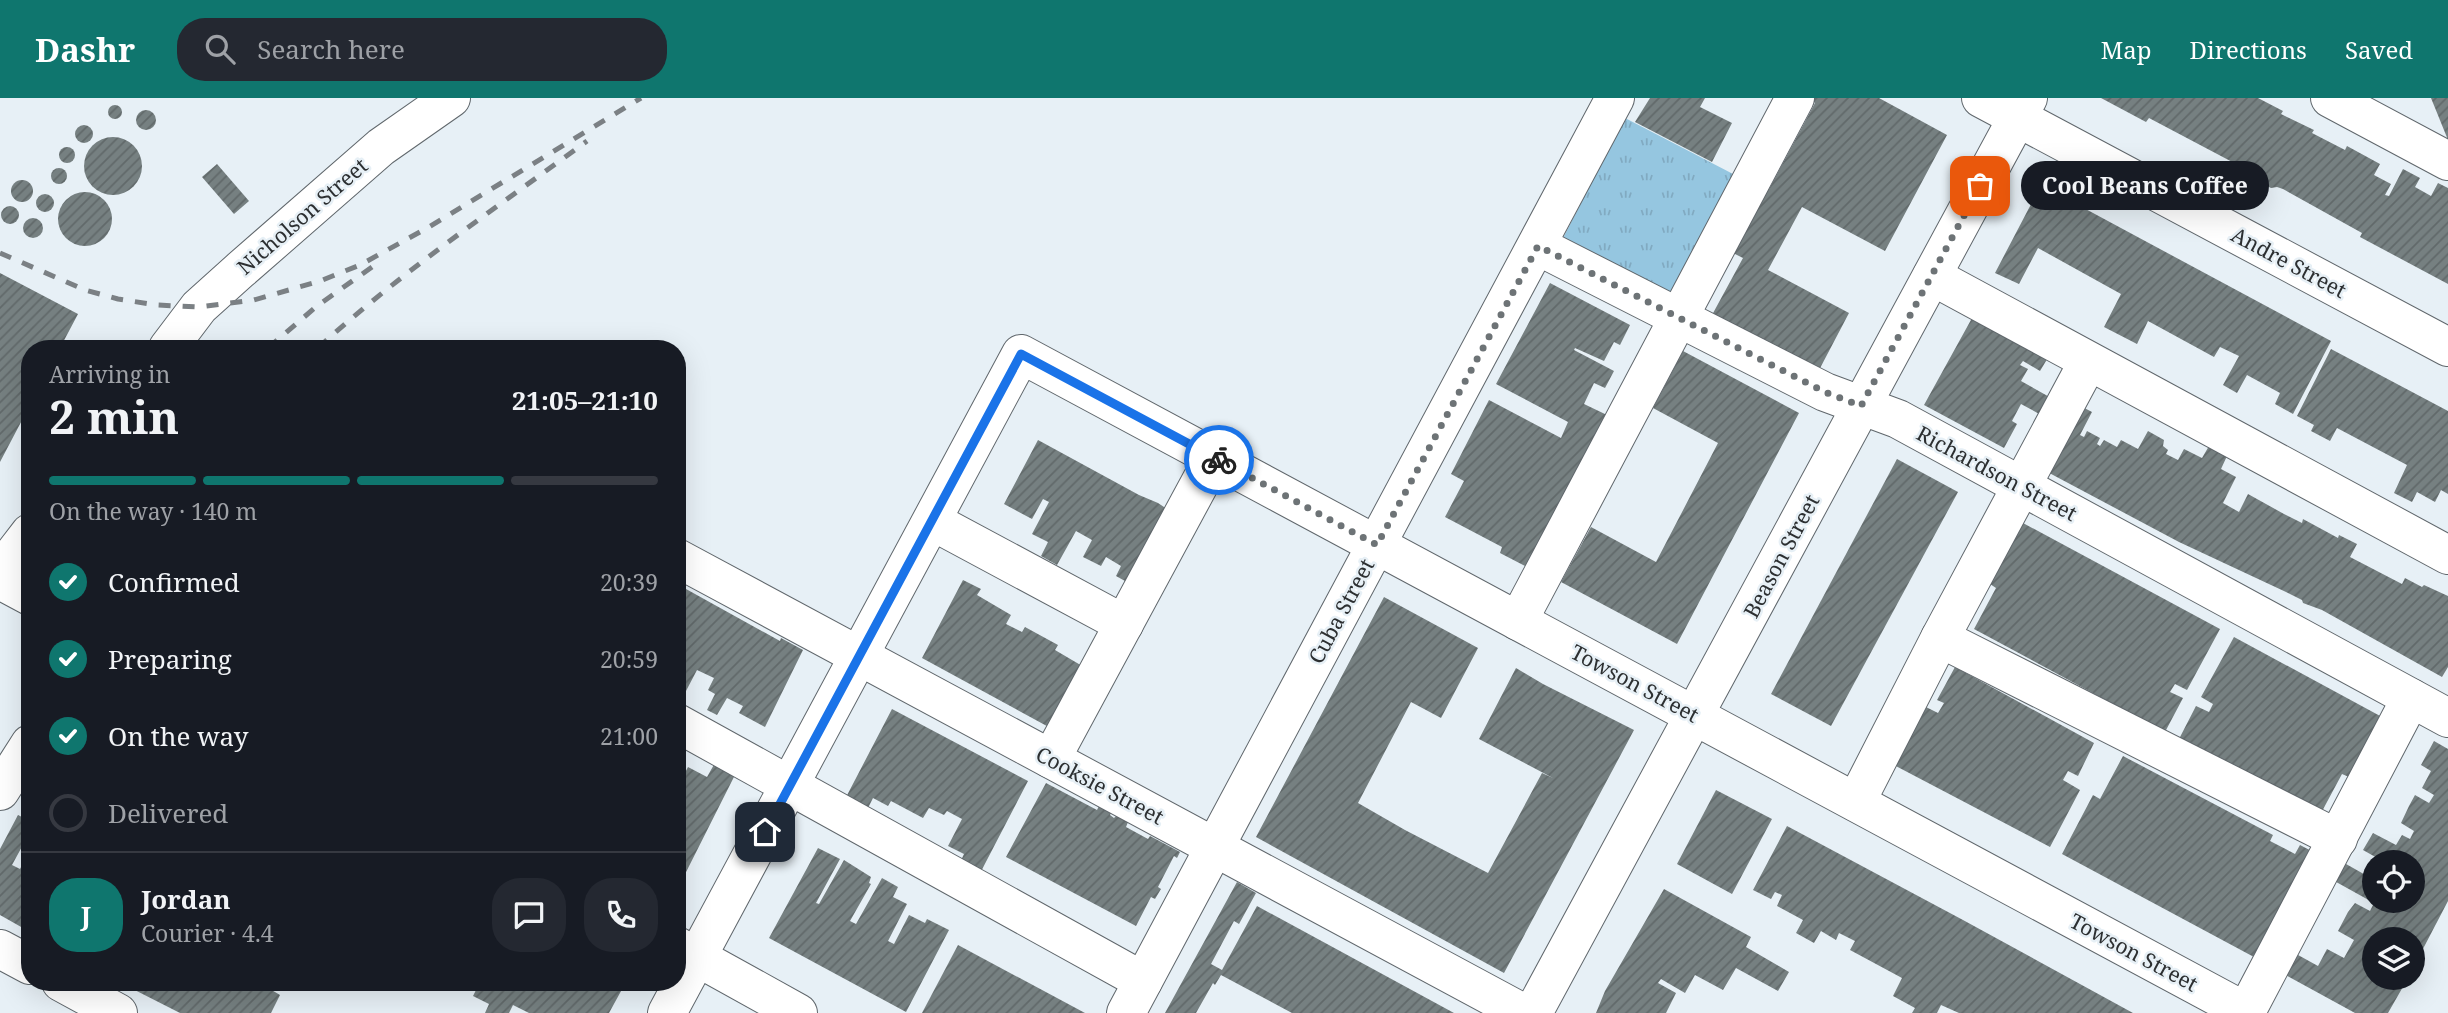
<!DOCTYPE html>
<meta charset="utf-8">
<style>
:root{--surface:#171b24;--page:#242831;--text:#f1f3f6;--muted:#9ea1a6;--line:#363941;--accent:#0f766e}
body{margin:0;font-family:"Noto Serif",serif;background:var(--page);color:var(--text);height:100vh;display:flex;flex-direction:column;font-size:26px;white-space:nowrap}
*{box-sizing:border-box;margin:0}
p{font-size:23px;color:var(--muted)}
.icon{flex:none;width:38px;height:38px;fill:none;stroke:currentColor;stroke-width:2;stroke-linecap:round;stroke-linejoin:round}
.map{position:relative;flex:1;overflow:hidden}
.drawer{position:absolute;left:21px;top:242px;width:665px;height:651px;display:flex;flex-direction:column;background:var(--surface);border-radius:28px;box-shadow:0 7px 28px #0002}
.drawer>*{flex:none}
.tools{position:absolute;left:2362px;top:752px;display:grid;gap:14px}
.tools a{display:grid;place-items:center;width:63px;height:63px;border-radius:50%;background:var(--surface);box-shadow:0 7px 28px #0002;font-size:35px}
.pin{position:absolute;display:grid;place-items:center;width:60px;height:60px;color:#fff;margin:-30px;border-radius:14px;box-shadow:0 4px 10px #0006}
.courier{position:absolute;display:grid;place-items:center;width:70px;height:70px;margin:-35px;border:5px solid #1a73e8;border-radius:50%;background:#fff;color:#222;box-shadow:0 2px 9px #0007}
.bubble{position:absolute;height:49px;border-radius:24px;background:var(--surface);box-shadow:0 7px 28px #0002;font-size:23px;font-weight:700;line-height:49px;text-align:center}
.summary em{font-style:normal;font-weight:700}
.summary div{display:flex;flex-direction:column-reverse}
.summary{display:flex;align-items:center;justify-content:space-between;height:119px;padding:0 28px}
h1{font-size:46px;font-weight:700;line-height:52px}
.bar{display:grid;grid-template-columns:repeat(4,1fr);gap:10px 7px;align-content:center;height:84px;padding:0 28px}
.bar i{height:9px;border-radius:5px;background:var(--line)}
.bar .current{background:var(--accent)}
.bar p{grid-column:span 4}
.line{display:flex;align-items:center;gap:18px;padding:0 28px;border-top:2px solid var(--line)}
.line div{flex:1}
.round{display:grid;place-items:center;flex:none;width:74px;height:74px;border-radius:28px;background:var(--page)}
ol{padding:0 28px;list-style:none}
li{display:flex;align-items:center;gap:21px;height:77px}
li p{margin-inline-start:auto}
li .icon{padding:7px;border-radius:50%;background:var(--accent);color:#fff;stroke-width:4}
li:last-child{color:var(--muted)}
li i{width:38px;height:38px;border:4px solid var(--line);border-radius:50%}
header{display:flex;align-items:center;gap:42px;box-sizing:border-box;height:98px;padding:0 35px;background:var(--accent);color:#fff}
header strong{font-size:33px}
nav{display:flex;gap:38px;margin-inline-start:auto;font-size:24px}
.search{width:490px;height:63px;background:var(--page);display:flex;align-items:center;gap:18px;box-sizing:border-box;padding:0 24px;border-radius:28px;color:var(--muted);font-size:26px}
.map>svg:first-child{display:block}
.grass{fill:url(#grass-tufts)}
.building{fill:url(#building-hatch)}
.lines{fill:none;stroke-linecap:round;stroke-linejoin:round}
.minor-casing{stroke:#60676c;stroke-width:40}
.minor{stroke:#fff;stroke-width:38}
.rail{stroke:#7b8084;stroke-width:5;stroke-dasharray:12 12;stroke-linecap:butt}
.done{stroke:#6d7376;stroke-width:7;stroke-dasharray:0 12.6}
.route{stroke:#1a73e8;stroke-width:9}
.labels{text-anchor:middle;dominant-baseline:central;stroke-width:5;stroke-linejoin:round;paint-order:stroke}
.street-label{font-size:21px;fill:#2c2f31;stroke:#e7f0f6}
</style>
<header>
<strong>Dashr</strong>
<div class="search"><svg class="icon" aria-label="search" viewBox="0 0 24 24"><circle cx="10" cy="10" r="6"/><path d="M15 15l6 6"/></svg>Search here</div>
<nav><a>Map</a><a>Directions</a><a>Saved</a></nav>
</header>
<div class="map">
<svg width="2448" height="915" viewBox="0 0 2448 915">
<defs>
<pattern id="grass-tufts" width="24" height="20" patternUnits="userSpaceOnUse" patternTransform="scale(1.75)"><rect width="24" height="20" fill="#95c6e0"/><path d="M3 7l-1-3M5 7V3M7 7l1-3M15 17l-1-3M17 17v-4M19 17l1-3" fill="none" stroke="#81aac1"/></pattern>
<pattern id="building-hatch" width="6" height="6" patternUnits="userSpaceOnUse" patternTransform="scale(1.75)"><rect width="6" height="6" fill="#768081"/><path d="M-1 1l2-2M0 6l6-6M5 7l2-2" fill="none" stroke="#61696a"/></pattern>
</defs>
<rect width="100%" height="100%" fill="#e7f0f6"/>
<path class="grass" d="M1625,20L1735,77L1677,198L1563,140Z"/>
<g class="building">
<path d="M1650,0H1705L1700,9L1732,25L1712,64L1635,24Z"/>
<path d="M1814,0H1879L1947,37L1885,153L1802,109L1768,172L1849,215L1818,274L1712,217L1743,160L1729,153L1763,88L1769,91L1815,5L1813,3Z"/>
<path d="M2101,0H2258L2283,13L2281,16L2314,32L2312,35L2345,52L2347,48L2380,66L2374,77L2391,86L2385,97L2389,98L2403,71L2420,80L2415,89L2431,98L2438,85L2448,90V186L2360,139L2362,135L2283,91L2277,89L2271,90L2257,83L2255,76L2149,20L2146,24Z"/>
<path d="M2431,0H2448V42Z"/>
<circle cx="115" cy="14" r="7"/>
<circle cx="146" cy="22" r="10"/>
<circle cx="84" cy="36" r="9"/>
<circle cx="113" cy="68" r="29"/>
<circle cx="67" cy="57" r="8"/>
<path d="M217,66L249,103L234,116L202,79Z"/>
<circle cx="59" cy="78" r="8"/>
<circle cx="22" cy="93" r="11"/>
<path d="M2041,87L2331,243L2293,316L2275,306L2280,295L2247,277L2237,295L2223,287L2239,258L2220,249L2214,259L2148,223L2137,246L2104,229L2121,196L2038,150L2019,186L1995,175Z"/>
<circle cx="85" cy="121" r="27"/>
<circle cx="45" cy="105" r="9"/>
<circle cx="10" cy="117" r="9"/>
<circle cx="33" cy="130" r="10"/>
<path d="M0,175L78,216L60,250H30V307L0,364Z"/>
<path d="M1550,185L1630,227L1620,247L1614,244L1604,263L1575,250L1574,252L1614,273L1605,290L1594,285L1584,306L1607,317L1527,469L1500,455L1502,449L1445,419L1464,383L1451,376L1489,302L1561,340L1568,324L1496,286Z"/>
<path d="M1977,211L2052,253L2040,273L2023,263L2020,267L2028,271L2021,283L2053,301L2043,318L2021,306L2012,323L2017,326L2004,350L1924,307Z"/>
<path d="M2331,251L2448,313V396L2441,392L2435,404L2417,394L2412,404L2394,395L2407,367L2337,330L2330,343L2311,333L2314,327L2297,318Z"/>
<path d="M1683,253L1799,315L1677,546L1561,484L1591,429L1656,464L1718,345L1653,310Z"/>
<path d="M2073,304L2092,314L2080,337L2084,339L2087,333L2100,340L2097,346L2100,348L2104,342L2117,349L2121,342L2138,351L2148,333L2164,342L2163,348L2168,352L2166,356L2178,362L2184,351L2202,360L2209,348L2227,358L2221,371L2236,379L2223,405L2239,414L2248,396L2284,416L2302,425L2303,421L2338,440L2339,437L2357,446L2350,459L2402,486L2405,480L2422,489L2424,487L2448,498V569L2442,579L2322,512L2303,505L2302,502L2286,494L2179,444L2038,369Z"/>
<path d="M1038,342L1139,397L1158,405L1173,415L1134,488L1116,478L1121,468L1106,459L1101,468L1083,459L1092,442L1076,433L1057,467L1041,458L1048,444L1032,436L1049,404L1043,401L1032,421L1004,406Z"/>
<path d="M1897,361L1958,394L1831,628L1771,596Z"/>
<path d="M2023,425L2220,531L2187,592L2175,586L2170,594L2183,600L2165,634L1974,531L1996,490L1990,486Z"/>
<path d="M963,482L981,491L977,497L1011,517L1006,526L1022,534L1025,529L1058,547L1055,552L1089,572L1056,633L922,560Z"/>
<path d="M677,486L780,543L781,540L803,552L765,629L739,615L743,608L727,600L717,617L707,612L715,596L708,592L714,580L697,572L686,593L677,588Z"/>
<path d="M1384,499L1478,550L1441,620L1411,604L1358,705L1405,732L1488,775L1542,675L1553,680L1479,641L1516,570L1543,586L1634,632L1504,875L1256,739Z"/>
<path d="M2234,539L2382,619L2349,679L2342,676L2320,717L2179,641L2196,608L2209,614L2213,606L2201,599Z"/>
<path d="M1955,569L2094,645L2078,678L2068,673L2063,682L2080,692L2050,749L1892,666L1924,608L1938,615L1944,605L1937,602Z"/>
<path d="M892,611L1028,683L976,783L956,773L964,756L948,748L962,721L947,713L944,717L929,710L923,720L891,703L888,708L873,700L865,716L843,705Z"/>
<path d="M2434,643L2448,651V803L2413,870V842H2375V880H2408L2388,915H2355L2278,873L2289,852L2318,868L2327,851L2344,860L2354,842L2338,833L2348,814L2355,805L2370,813L2374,805L2329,780L2339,762L2369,779L2375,769V803H2413V765H2377L2379,761L2363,752L2373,735L2396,747L2402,737L2410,741L2414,733L2401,725L2409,708L2415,697L2429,705L2434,697L2422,690L2431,673L2421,667Z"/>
<path d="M720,656L740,667L677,792V690L688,669L707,679Z"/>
<path d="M2123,658L2273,737L2270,743L2295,756L2300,747L2323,759L2267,866L2062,756L2093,697L2100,701Z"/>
<path d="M1046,685L1097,712L1099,708L1111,715L1110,717L1114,720L1116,718L1128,724L1126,729L1148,741L1150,738L1180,754L1177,760L1174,758L1158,789L1161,791L1155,801L1151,799L1136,828L1006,759Z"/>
<path d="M1716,692L1772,721L1732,796L1677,766Z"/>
<path d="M18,717L26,721L23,726L30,729V734L12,767L20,771L30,752V834L0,817V751Z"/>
<path d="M1787,728L1963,822L2133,915H1959L1941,907L1937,915H1912L1915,910L1893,898L1902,880L1850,852L1855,843L1839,835L1836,842L1821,833L1814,845L1796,835L1803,822L1777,808L1782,797L1775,794L1771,801L1753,792Z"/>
<path d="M818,750L840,761L816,805L819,806L844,762L871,779L869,785L871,786L850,823L856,826L882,780L898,789L893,799L907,806L888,843L894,846L909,817L925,825L927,821L949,832L906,914L769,840Z"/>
<path d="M1237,784L1256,795L1239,826L1234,823L1211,866L1222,872L1257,808L1454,915H1292L1221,877L1215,887L1213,885L1196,915H1165Z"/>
<path d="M1664,791L1751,839L1746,849L1789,874L1778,893L1736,870L1723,892L1695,877L1685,895L1661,881L1658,885L1676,895L1666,915H1596L1605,893Z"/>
<path d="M958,847L1085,915H922Z"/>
<path d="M119,884H258L280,897L271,915H180Z"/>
<path d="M460,884H626L609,915H529L513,907L509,915H485L489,906L473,898L476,892Z"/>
</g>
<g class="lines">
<defs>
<g id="minor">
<path d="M1981,0L2448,249"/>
<path d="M2330,0L2448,63"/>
<path d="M1538,148L1825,294L1898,321L2448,620"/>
<path d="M1932,178L2448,457"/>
<path d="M168,250L199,209L239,173L381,49L451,0"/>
<path d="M932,423L1124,526"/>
<path d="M677,460L1523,915"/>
<path d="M0,474L30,435"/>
<path d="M0,482L30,498"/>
<path d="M1518,523L1795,0"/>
<path d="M1940,540L2338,741"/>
<path d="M677,625L1143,883"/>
<path d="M1051,661L1214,359"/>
<path d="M0,693L30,646"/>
<path d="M1856,704L1940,540L2088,264"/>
<path d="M677,848L798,915"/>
<path d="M0,851L30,867"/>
<path d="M61,884L118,915"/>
<path d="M2246,914L2411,600"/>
<path d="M667,915L1021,256L2248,915"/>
<path d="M1126,915L1615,0"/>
<path d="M1533,915L2028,0"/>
</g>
</defs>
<use href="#minor" class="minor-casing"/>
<use href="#minor" class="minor"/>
<g class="rail">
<path d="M0,155L85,192L118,201L157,207L199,209L254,202L320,183L360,167L429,129L641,0"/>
<path d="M268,250L317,208L372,169"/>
<path d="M318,250C401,174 496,110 587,43"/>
</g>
</g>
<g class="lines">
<path class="done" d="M1219,362L1377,447L1538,148L1825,294L1861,308L1980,88"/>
<path class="route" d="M765,734L1021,256L1219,362"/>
</g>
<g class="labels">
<g class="street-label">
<text transform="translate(302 118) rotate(-41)">Nicholson Street</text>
<text transform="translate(2289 164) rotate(28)">Andre Street</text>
<text transform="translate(1997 375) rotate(28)">Richardson Street</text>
<text transform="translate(1781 458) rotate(-62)">Beason Street</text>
<text transform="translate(1341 513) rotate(-62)">Cuba Street</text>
<text transform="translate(1635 585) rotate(28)">Towson Street</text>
<text transform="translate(1100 687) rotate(28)">Cooksie Street</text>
<text transform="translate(2134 854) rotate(28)">Towson Street</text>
</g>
</g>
</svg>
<div class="tools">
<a><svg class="icon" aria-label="locate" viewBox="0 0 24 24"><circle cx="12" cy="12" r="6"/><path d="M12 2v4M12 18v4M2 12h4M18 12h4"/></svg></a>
<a><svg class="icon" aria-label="layers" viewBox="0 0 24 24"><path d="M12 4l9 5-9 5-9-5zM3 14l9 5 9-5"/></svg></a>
</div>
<div class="pin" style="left:1980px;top:88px;background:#ea580c"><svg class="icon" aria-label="bag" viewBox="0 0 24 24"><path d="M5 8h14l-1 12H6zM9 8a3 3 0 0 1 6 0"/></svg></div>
<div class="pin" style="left:765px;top:734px;background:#1f2937"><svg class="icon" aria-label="home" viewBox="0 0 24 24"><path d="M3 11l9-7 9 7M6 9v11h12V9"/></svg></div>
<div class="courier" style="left:1219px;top:362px"><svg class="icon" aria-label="bike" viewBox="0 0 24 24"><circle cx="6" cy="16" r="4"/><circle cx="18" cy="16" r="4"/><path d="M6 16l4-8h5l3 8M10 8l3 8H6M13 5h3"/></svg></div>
<div class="bubble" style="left:2021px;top:63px;width:248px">Cool Beans Coffee</div>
<section class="drawer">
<div class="summary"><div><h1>2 min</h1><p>Arriving in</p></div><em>21:05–21:10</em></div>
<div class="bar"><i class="current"></i><i class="current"></i><i class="current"></i><i></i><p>On the way · 140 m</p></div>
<ol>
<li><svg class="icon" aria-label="check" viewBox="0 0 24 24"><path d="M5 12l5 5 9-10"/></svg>Confirmed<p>20:39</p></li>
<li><svg class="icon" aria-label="check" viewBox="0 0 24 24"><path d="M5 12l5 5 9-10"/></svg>Preparing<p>20:59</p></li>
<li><svg class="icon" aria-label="check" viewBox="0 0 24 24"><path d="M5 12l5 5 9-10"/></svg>On the way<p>21:00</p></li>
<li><i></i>Delivered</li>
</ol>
<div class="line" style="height:126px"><b class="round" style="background:var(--accent);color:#fff">J</b><div><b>Jordan</b><p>Courier · 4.4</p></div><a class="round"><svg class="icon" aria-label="chat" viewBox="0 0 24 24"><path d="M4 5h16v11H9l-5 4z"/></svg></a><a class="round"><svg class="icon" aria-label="phone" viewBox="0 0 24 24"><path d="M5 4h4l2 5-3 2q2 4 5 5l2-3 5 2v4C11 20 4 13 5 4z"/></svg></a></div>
</section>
</div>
